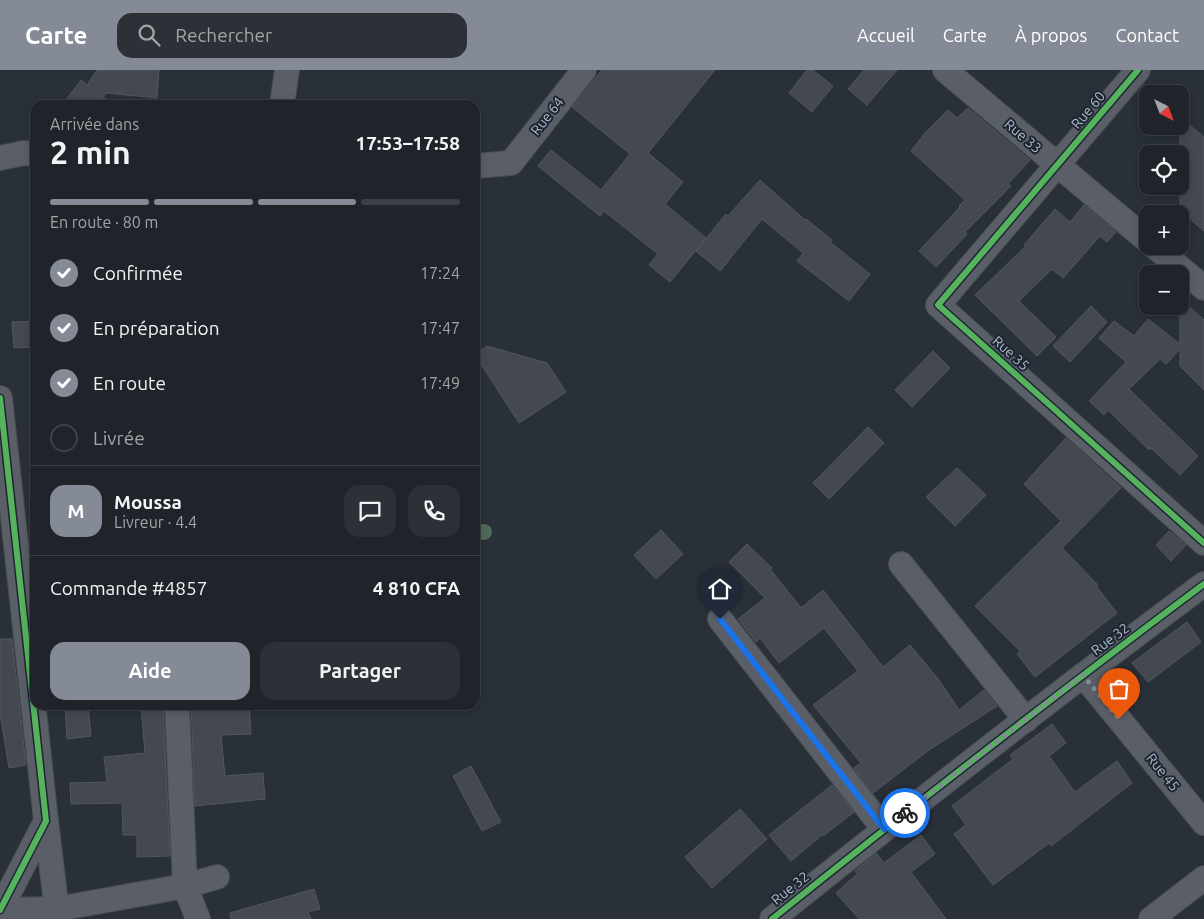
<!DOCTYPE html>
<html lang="fr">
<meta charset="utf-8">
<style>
:root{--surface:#20242a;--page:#2d3036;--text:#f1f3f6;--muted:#a2a4a8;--line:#3d4147;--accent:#848b96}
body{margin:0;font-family:Ubuntu,sans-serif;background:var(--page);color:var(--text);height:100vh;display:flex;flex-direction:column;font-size:19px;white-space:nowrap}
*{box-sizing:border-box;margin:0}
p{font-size:16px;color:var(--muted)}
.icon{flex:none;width:28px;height:28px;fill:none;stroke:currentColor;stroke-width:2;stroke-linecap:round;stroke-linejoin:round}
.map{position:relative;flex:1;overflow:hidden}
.sheet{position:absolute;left:30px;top:30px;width:450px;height:610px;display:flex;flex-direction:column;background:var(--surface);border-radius:15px;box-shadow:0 2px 8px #0003,0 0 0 1px var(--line)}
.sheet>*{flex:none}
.needle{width:32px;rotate:138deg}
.tools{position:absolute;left:1139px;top:15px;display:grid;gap:10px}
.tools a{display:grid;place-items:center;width:50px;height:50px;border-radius:10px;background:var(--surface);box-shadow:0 2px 8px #0003,0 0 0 1px var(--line);font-size:25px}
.pin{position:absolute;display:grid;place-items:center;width:42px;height:42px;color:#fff;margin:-51px -21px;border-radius:50% 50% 50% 0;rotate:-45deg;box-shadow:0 0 5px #0007}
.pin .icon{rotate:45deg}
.courier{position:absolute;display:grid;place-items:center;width:50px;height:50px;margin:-25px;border:4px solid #1a73e8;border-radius:50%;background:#fff;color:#222;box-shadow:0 1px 6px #0007}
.summary em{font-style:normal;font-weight:700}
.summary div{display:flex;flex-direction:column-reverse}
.summary{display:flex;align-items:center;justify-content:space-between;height:85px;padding:0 20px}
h1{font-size:32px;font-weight:700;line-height:38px}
.bar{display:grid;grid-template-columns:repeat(4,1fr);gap:8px 5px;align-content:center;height:60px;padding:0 20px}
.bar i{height:6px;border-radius:4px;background:var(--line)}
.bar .active{background:var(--accent)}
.bar p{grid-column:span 4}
.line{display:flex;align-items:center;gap:12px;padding:0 20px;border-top:1px solid var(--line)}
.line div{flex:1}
.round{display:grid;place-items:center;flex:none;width:52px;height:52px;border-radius:15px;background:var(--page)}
ol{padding:0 20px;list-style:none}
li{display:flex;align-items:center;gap:15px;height:55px}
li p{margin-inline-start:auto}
li .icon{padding:5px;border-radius:50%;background:var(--accent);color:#fff;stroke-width:4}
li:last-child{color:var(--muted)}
li i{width:28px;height:28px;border:2px solid var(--line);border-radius:50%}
.action{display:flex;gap:10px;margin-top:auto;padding:10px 20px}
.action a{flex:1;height:58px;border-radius:15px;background:var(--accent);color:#fff;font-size:20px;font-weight:700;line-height:58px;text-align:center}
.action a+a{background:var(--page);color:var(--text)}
header{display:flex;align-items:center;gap:30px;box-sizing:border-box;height:70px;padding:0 25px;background:var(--accent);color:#fff}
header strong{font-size:24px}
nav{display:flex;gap:28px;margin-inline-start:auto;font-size:18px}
.search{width:350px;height:45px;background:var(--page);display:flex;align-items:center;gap:12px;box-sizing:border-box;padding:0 18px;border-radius:15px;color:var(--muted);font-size:19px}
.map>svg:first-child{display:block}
.building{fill:#444950;stroke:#52575f}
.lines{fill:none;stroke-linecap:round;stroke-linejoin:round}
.minor-casing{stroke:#484c53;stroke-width:26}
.minor{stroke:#5a5e66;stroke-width:24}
.cycleway-casing{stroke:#1d2633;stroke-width:9}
.cycleway{stroke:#56b35d;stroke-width:6}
.tree{fill:#4e6a5a}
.done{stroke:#848b96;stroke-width:5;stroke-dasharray:0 9}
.route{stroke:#1a73e8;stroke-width:6}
.labels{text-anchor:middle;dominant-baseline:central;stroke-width:4;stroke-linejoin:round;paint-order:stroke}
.street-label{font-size:14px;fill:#b4bcc9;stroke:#1d2633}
</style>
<header>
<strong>Carte</strong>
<div class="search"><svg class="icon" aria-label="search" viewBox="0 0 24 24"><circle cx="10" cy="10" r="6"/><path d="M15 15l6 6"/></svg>Rechercher</div>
<nav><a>Accueil</a><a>Carte</a><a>À propos</a><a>Contact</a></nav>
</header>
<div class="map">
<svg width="1204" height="849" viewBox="0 0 1204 849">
<rect width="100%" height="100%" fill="#2a3038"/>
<g class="building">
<path d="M97,0H159L157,28L106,23L103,27L114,35H62L81,10L87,15Z"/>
<path d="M602,0H715L648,83L683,112L665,134L706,168L670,212L649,195L658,184L604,141L600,146L538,96L551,80L601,120L630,84L572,37Z"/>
<path d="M807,0H813L833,16L812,42L789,23Z"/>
<path d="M864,0H897L867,35L848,19Z"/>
<path d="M968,38L1030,90L1008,114L1011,116L965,162L967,164L936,197L919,181L960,137L959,136L965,130L911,81L925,63L948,40L957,48Z"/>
<path d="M1180,47L1204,67V161L1180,140Z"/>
<path d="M760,110L805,150L806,149L832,170L830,172L870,204L849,231L797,191L803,183L762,149L720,201L696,181L726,144L728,146Z"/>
<path d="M1084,135L1116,162L1107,172L1100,166L1063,208L1052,199L1019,231L1056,267L1037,286L975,225L1026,176L1024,175L1055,139L1070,152Z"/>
<path d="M1180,229L1204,250V320L1180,296V279L1166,294L1160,289L1129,319L1198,386L1180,405L1151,378L1149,380L1108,340L1104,345L1089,331L1126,292L1099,268L1114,251L1134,266L1148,249L1180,274Z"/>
<path d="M1091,236L1107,252L1070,292L1053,276Z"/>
<path d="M35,251V277L14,278L12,252Z"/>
<path d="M487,276L547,293L566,322L519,353L475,285Z"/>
<path d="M933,281L950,298L912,337L895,320Z"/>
<path d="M868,357L884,373L829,429L813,413Z"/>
<path d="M1066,368L1121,418L1062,478L1098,515L1096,516L1117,543L1035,607L1017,584L1020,581L975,536L1061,451L1024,414Z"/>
<path d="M957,398L986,425L955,456L926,427Z"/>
<path d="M661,460L683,484L656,509L634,485Z"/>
<path d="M1169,461L1186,475L1171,491L1156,475Z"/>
<path d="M747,474L772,498L770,499L801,538L823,520L883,597L910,575L939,610L959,640L984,620L997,636L929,680L873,723L854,698L861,693L813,635L858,601L824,558L779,593L760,568L756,572L738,549L765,528L729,492Z"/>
<path d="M1187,552L1201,572L1148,612L1132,593Z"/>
<path d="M0,569H12L26,695L9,698L0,643Z"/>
<path d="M65,635H88L91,666L67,669Z"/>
<path d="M141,635H163L170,786L137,787V765H123L122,733L71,734L70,713L107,712L104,687L145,683Z"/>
<path d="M191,635H249L251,664L221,665L225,706L263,703L265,729L195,736Z"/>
<path d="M1052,654L1066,673L1049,686L1075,722L1117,691L1132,713L1051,776L1049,773L993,815L954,764L966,755L952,736L1013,689L1010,685Z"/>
<path d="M471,696L501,752L482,761L453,706Z"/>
<path d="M832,715L854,742L823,766L822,765L791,791L769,765Z"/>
<path d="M740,739L767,769L712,818L685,787Z"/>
<path d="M921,765L935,784L911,802L946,849H859L836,823L857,804L855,801L876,783L884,793Z"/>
<path d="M314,819L320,839L308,842L311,849H231L230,843Z"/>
</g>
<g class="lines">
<defs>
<g id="minor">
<path d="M945,0L1148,171"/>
<path d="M1138,0L938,235L1204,473"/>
<path d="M282,35L287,0"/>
<path d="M0,88L24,83L35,84"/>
<path d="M475,96L511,93L584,0"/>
<path d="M1154,176L1204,218"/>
<path d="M0,328L46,751L0,840"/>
<path d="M901,494L1026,650"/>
<path d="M720,549L884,759"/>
<path d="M1083,605L1204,753"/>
<path d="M177,635L185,816L198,849"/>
<path d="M46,751L58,849"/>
<path d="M0,840L57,839L185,816L217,807"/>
<path d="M772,849C914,735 1058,623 1204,514"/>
<path d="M1151,849L1204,808"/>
</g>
</defs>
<use href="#minor" class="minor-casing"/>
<use href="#minor" class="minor"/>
<defs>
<g id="cycleway">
<path d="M1138,0L938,235L1204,473"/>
<path d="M0,328L46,751L0,840"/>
<path d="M772,849C914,735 1058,623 1204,514"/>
</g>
</defs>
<use href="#cycleway" class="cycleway-casing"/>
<use href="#cycleway" class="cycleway"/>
</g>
<circle class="tree" cx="484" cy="462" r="8"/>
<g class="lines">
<path class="done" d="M905,743L1083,605L1119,649"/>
<path class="route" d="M720,549L884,759L905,743"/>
</g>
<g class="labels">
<g class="street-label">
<text transform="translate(1088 40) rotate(-50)">Rue 60</text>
<text transform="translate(547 46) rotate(-52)">Rue 64</text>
<text transform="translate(1023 66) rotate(41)">Rue 33</text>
<text transform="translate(1011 283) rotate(42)">Rue 35</text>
<text transform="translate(1110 569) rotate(-37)">Rue 32</text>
<text transform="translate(1163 702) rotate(51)">Rue 45</text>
<text transform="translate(790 818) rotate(-39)">Rue 32</text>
</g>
</g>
</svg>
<div class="tools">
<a><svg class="needle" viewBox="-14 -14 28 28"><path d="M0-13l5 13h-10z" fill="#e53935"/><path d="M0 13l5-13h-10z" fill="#a2a4a8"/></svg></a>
<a><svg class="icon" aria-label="locate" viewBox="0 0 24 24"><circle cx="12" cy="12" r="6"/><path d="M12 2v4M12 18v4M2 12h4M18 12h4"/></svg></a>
<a>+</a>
<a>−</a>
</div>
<div class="pin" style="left:1119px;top:649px;background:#ea580c"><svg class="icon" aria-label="bag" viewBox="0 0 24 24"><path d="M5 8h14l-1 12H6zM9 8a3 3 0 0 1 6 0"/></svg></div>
<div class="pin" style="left:720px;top:549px;background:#1f2937"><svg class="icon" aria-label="home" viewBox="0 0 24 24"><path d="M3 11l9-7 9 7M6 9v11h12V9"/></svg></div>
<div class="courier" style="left:905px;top:743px"><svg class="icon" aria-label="bike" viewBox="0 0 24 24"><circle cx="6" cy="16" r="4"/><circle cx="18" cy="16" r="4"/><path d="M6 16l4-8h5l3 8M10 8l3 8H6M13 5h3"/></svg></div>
<section class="sheet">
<div class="summary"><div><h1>2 min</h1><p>Arrivée dans</p></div><em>17:53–17:58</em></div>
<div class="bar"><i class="active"></i><i class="active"></i><i class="active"></i><i></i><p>En route · 80 m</p></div>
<ol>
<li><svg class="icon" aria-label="check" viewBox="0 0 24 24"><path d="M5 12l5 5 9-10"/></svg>Confirmée<p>17:24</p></li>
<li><svg class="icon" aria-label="check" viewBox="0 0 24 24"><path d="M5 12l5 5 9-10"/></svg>En préparation<p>17:47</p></li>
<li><svg class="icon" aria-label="check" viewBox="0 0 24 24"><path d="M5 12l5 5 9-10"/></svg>En route<p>17:49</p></li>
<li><i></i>Livrée</li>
</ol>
<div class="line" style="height:90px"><b class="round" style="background:var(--accent);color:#fff">M</b><div><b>Moussa</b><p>Livreur · 4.4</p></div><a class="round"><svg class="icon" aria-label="chat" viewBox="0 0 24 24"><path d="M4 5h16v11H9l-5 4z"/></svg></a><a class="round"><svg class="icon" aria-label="phone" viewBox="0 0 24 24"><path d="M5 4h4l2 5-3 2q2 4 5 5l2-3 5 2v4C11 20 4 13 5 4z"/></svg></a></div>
<div class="line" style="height:65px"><div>Commande #4857</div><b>4 810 CFA</b></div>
<div class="action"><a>Aide</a><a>Partager</a></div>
</section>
</div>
